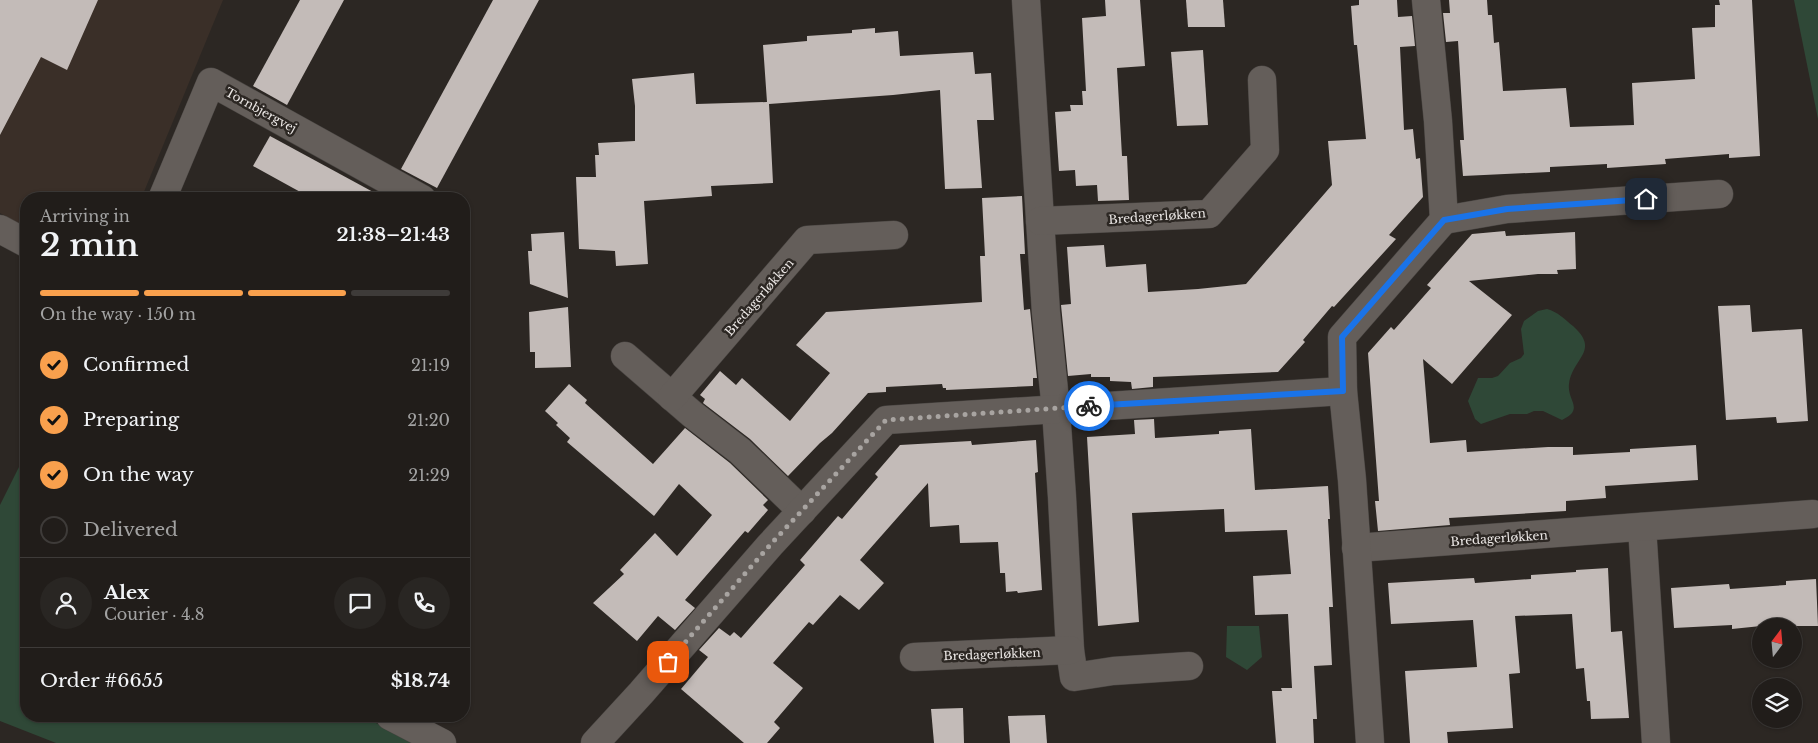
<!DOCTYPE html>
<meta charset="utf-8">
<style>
:root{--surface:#211d1a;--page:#292623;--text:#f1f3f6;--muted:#a2a2a2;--line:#3e3b39;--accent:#f9a04d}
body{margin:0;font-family:"Libre Baskerville",serif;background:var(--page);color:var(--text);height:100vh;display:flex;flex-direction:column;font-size:19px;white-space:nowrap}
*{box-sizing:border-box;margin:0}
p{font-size:16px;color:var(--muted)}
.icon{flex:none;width:28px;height:28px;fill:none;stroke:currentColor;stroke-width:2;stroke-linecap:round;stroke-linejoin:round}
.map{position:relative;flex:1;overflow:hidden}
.drawer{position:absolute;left:20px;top:192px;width:450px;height:530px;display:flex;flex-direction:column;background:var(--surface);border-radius:20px;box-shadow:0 1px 4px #0004,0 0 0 1px var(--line)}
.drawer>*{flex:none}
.needle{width:32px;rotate:16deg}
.buttons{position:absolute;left:1752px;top:618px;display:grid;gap:10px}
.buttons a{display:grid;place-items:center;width:50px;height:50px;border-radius:50%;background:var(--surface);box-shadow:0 1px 4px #0004,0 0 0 1px var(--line);font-size:25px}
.pin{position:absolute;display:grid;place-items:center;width:42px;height:42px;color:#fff;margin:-21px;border-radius:10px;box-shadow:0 2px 8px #0006}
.courier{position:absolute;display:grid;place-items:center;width:50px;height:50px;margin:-25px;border:4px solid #1a73e8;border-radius:50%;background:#fff;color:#222;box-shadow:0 1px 6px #0007}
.summary em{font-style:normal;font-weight:600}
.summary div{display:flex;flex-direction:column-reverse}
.summary{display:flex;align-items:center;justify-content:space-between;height:85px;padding:0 20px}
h1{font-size:32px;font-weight:600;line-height:38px}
.bar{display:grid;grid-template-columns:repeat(4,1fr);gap:8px 5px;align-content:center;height:60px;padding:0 20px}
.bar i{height:6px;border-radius:4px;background:var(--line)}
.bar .active{background:var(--accent)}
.bar p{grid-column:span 4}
.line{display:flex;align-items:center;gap:12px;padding:0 20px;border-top:1px solid var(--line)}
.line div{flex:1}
.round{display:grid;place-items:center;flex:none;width:52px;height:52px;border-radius:26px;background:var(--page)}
ol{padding:0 20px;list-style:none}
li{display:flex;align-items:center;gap:15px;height:55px}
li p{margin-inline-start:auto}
li .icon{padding:5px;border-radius:50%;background:var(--accent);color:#111;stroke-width:4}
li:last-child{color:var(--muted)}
li i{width:28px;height:28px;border:2px solid var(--line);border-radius:50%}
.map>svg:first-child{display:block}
.built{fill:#3a2f28}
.green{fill:#2f4837}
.building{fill:#c3bbb8}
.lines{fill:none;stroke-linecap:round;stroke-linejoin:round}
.street-casing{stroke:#484441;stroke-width:29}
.street{stroke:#645e5a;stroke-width:28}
.done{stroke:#a8a4a1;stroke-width:5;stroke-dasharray:0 9}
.route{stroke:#1a73e8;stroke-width:6}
.labels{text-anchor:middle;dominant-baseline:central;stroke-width:5;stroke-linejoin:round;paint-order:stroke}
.street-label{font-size:12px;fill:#ebe7e5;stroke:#2c2723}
</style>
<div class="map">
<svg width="1818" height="743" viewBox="0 0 1818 743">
<rect width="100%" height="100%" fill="#2c2723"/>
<path class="built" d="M0,0H223L141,199H26V228L0,213Z"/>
<g class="green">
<path d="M1794,0H1818V119Z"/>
<path d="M1547,309C1558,312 1564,319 1573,326C1601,351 1572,358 1569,384C1567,401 1585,409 1562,420L1543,411H1534L1527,414H1510L1481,424L1475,419L1468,401L1478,378H1492L1498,376L1510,363L1521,358L1524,354L1521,329L1524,321L1538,311Z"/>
<path d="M26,453V716H362L416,743H56L0,721V505Z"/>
<path d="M1227,626H1259L1262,657L1247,670L1226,657Z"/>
</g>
<g class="building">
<path d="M0,0H98L67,70L41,57L0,135Z"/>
<path d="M300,0H344L287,105L253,86Z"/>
<path d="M493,0H539L437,188L401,169Z"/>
<path d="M1105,0H1140L1145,66L1117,68L1122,156H1127L1129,200L1098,201L1097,185L1076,186L1075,170L1059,171L1055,112L1071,111L1070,105H1083L1082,91H1086L1082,18L1106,16Z"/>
<path d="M1186,0H1223L1225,27H1188Z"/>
<path d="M1359,0H1397L1398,17L1412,16L1415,46L1400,47L1404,130L1413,129L1416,159L1420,158L1423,197L1389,235L1396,239L1334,307L1332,306L1303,340L1305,342L1278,372L1153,377V387L1132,389L1131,382L1110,381V377H1091V374L1068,376L1061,305L1071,304L1067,247L1104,245L1106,267L1146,264L1148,292L1198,289L1246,284L1332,185L1328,141L1366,139L1357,45H1354L1351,6L1359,5Z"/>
<path d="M1449,0H1487L1488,15H1492L1494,43L1499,42L1503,91L1566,88L1570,127L1634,125L1632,83L1695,79L1692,28L1715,27V5H1720L1719,0H1752L1760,156L1729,158V154L1665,159L1666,164L1607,168V164L1550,167V172L1463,176L1460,140H1464L1458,41L1446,42L1443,13H1450Z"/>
<path d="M875,28V33L898,31L900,56L973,52L975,74L991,73L994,120H977L982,188L945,189L940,90L893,95L769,104L773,183L711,186L712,196L644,201L648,264L616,266L615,251L579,249L576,177H596L595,155H599L598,143L635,141V106L632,79L694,73L696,104L767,102L763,45L807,41V36L852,33V30Z"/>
<path d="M1203,50L1208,125L1177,126L1171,52Z"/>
<path d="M270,136L386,199H313L253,166Z"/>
<path d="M1022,196L1025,254H1020L1024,310L1030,309L1037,378H1033V386L946,390V388H943L942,384L886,387V392L868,393L832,433L820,443L788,476L750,439L703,403L705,399L700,395L720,371L736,385L742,378L790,421L830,373L796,345L826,312L982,302L980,256H985L982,198Z"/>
<path d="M1505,231L1506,236L1575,232L1576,269L1557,270L1558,274H1538L1469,281L1512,315L1452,384L1423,359L1430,443L1466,440L1467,452L1548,447H1573V455L1630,452V449L1696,445L1698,480L1605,486L1606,498L1566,501V511L1449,518L1450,525L1378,531L1375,501H1379L1368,353L1391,327L1394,330L1431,288L1427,285L1472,234Z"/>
<path d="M564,232L568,298L530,284L528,251H532L531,234Z"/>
<path d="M1750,305L1752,332L1802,329L1808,421L1777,423L1776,417L1726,420L1718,306Z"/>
<path d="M568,307L571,367L535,368V352H530L529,312Z"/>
<path d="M569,384L587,400L585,403L653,464L685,428L730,463L768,500L763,505L768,510L748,533L745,531L685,600L695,608L675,630L658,616L637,641L593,603L624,574L620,570L655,533L677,556L712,515L679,484L654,516L567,442L570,438L556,425L558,423L545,411Z"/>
<path d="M1154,419L1155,438L1219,434V431L1251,429L1255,490L1328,486L1330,519H1328L1333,607H1329L1332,665L1314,666L1317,719H1313L1314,743H1276L1272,691H1282L1281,688H1292L1288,614L1255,615L1253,576L1291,574L1287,530L1225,532L1224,509L1132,513L1139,622L1098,626L1087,437L1135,434L1134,420Z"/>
<path d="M1036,440L1038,472L1035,473L1042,590L1018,593L1017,591L1006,592L1005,573H1000V571L998,542L960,543L959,525L930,527L928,483L860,560L884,583L859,610L840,595L813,625L809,622L773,663L803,688L774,722L780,728L767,743H744L681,689L708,657L699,650L719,628L730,636L734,632L741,638L805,565L800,560L838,516L842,519L878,477L875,474L900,445L971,441L972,445Z"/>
<path d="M1608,568L1611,632L1622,631L1629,718L1591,719L1590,701H1587L1584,668L1576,669L1572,614L1515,616L1520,673L1509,674L1513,728L1447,732L1448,743H1410L1405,671L1477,667L1473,620L1391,624L1388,583L1474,578L1475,583L1531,579V575L1576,572V570Z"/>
<path d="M1816,579L1818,626H1761L1732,629V625L1674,628L1671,588L1729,584L1730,589L1786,585V581Z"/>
<path d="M963,708L964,743H934L931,709Z"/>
<path d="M1045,715L1047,743H1010L1008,716Z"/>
</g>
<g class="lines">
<defs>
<g id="street">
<path d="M1026,0L1046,313L1056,410L1062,497L1070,650L1074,677L1113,671L1189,666"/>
<path d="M162,199L211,82L422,199"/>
<path d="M1444,220L1507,209L1719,194"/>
<path d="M1040,221L1209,214L1265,150L1262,80"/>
<path d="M0,229L26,243"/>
<path d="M625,356L692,414L740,451L802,511"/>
<path d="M672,397L807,240L894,235"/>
<path d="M1642,527L1656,743"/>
<path d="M1356,548L1813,514"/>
<path d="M914,657L1070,650"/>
<path d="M390,716L442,743"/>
<path d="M595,743L641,693L770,545L886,420L1343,391"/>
<path d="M1370,743L1352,480L1343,391L1342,337L1444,220L1438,121L1426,0"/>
</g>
</defs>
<use href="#street" class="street-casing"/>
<use href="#street" class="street"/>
</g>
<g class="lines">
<path class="done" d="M668,662L770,545L886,420L1089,406"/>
<path class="route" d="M1089,406L1343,391L1342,337L1444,220L1507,209L1646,199"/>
</g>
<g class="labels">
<g class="street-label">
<text transform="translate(261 110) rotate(29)">Tornbjergvej</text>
<text transform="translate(1157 216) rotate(-4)">Bredagerløkken</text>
<text transform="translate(759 297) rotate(-49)">Bredagerløkken</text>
<text transform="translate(1499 538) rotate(-4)">Bredagerløkken</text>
<text transform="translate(992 654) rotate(-2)">Bredagerløkken</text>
</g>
</g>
</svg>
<div class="buttons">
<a><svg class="needle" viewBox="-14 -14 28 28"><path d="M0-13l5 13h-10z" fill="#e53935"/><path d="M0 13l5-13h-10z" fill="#a2a2a2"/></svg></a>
<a><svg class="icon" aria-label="layers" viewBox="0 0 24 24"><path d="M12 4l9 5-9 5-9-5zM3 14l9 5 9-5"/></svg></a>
</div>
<div class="pin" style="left:668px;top:662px;background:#ea580c"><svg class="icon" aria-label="bag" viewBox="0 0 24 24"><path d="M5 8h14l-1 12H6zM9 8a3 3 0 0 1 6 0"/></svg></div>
<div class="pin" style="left:1646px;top:199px;background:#1f2937"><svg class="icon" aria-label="home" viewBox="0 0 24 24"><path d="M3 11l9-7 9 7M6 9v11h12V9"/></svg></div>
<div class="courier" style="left:1089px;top:406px"><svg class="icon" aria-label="bike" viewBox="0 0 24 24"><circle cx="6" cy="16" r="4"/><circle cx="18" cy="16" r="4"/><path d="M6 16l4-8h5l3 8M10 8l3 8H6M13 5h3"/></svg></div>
<section class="drawer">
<div class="summary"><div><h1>2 min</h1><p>Arriving in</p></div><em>21:38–21:43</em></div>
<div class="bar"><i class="active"></i><i class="active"></i><i class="active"></i><i></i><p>On the way · 150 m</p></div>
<ol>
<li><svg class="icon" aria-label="check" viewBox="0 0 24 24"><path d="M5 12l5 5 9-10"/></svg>Confirmed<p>21:19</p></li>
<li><svg class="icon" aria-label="check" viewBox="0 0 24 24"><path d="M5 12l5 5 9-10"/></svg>Preparing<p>21:20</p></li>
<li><svg class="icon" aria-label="check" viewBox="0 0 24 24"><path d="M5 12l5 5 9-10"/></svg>On the way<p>21:29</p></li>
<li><i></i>Delivered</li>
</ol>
<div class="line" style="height:90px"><a class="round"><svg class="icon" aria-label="person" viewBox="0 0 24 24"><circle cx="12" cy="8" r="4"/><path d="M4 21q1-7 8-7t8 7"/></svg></a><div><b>Alex</b><p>Courier · 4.8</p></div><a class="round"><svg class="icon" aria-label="chat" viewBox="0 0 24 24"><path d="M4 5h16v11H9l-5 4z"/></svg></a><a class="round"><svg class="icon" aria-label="phone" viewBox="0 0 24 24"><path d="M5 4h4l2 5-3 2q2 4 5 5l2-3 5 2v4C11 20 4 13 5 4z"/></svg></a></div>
<div class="line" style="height:65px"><div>Order #6655</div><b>$18.74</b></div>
</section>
</div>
